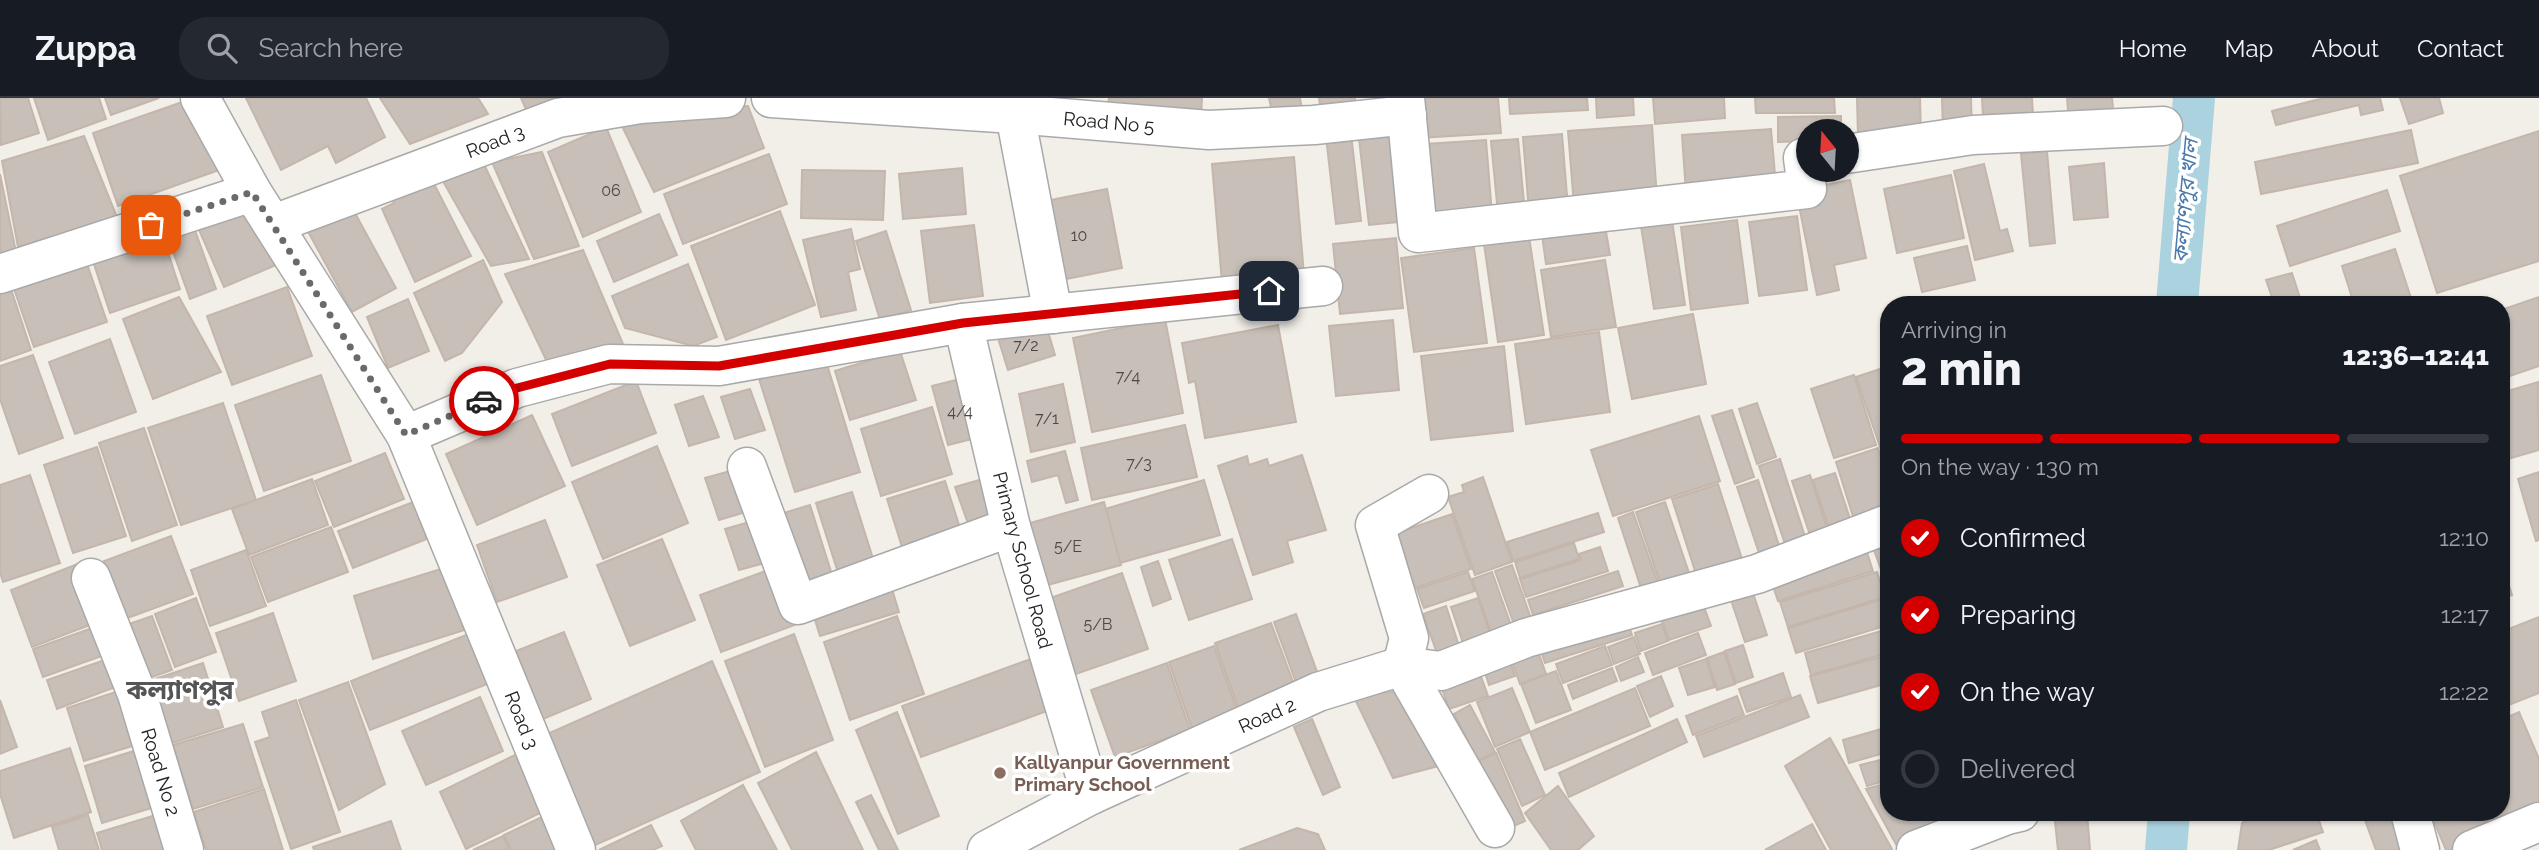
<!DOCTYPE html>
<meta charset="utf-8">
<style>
:root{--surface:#171b24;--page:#242831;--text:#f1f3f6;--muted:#9ea1a6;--line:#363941;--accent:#d40000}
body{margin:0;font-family:Raleway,"Noto Sans Bengali",sans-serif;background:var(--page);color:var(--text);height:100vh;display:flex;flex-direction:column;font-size:26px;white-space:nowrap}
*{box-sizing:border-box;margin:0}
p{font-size:23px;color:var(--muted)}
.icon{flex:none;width:38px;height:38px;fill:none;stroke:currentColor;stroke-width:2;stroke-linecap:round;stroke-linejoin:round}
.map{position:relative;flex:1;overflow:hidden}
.side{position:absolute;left:1880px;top:198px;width:630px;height:525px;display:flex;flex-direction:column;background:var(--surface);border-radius:28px;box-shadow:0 2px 5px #0004}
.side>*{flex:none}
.needle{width:46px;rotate:342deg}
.buttons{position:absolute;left:1796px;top:21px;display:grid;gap:14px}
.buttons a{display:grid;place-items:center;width:63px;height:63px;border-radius:50%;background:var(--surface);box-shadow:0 2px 5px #0004;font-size:35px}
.pin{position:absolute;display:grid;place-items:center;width:60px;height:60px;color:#fff;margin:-30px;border-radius:14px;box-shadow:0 4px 10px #0006}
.courier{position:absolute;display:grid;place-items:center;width:70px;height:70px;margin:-35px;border:5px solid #d40000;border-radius:50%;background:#fff;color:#222;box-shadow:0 2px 9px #0007}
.headline em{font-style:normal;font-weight:800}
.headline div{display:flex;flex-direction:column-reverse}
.headline{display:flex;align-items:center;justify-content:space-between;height:119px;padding:0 21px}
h1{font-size:46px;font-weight:800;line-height:52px}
.bar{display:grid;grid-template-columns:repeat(4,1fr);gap:10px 7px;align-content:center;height:84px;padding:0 21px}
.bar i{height:9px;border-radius:5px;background:var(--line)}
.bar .current{background:var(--accent)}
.bar p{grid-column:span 4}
ol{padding:0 21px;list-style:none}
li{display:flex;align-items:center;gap:21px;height:77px}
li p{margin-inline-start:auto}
li .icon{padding:7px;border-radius:50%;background:var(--accent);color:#fff;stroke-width:4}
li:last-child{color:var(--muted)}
li i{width:38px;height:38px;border:4px solid var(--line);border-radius:50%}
header{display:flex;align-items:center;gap:42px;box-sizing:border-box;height:98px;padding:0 35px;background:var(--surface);border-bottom:2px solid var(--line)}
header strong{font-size:33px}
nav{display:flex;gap:38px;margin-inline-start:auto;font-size:24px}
.search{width:490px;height:63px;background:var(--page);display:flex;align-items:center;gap:18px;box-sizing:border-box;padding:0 24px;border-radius:28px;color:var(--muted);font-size:26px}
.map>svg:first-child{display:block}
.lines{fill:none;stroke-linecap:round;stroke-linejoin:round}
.canal{stroke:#aad3df;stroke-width:42}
.building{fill:#c7bfb8;stroke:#c4b6ab;stroke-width:2}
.minor-casing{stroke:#a9a9a9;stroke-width:41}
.minor{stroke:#fff;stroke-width:38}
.done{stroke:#6b6a68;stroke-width:7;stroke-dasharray:0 12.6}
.route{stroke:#d40000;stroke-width:9}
.education-dot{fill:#8d6e63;stroke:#fff;stroke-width:2.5}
.labels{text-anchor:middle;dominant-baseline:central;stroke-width:7;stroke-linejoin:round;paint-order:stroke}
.number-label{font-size:16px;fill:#4b4948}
.street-label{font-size:19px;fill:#222;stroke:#fff}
.education-label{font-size:19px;font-weight:bold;fill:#785e54;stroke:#fff;text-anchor:start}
.water-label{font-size:21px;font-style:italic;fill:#4a7aab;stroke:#fff}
.district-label{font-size:26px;font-weight:bold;fill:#555;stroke:#fff}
</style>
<header>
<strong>Zuppa</strong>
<div class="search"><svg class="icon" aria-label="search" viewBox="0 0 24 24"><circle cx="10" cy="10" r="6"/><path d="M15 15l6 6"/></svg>Search here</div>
<nav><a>Home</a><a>Map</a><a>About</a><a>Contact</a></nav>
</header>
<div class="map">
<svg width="2539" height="752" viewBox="0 0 2539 752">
<rect width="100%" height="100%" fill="#f2efe9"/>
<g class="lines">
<g class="canal">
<path d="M2177,206L2194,0"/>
<path d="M2166,752L2169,714"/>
</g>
</g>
<g class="building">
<path d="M0,0H28L39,35L1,47Z"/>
<path d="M34,0H99L106,21L48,42Z"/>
<path d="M105,0H159L111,17Z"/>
<path d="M246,0H366L385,39L336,65L328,48L281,72Z"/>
<path d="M380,0H478L488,16L410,46Z"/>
<path d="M521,0H563L528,16Z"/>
<path d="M1109,0H1202L1201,18L1108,6Z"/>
<path d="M1269,0H1300L1302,11L1273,18Z"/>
<path d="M1319,0H1355L1356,12L1321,15Z"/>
<path d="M1415,0H1498L1501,35L1419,40Z"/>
<path d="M1509,0H1587L1588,12L1510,16Z"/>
<path d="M1596,0H1633L1634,17L1597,20Z"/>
<path d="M1653,0H1724L1725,20L1655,26Z"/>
<path d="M1755,0H1834L1835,15H1756Z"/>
<path d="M1857,0H1920L1921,39L1858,38Z"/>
<path d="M1942,0H1971L1972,35L1943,34Z"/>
<path d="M1982,0H2032L2034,33L1984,36Z"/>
<path d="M2067,0H2112L2114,20L2069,24Z"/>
<path d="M2324,0H2380L2383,12L2361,17L2359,7L2276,27L2272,13Z"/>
<path d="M2400,0H2439L2443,15L2409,26Z"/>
<path d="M188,2L225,70L118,108L93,35Z"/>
<path d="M748,8L764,50L654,94L621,26L649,15Z"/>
<path d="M1841,18V33H1808V43L1778,44V19Z"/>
<path d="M1350,27L1361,123L1336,126L1325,30Z"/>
<path d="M1397,27L1408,123L1369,127L1358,32Z"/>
<path d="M1652,27L1657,101L1574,107L1568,33Z"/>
<path d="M606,29L641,114L583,139L548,54Z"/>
<path d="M1771,31L1776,88L1686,95L1682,37Z"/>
<path d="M2411,32L2418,65L2261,96L2255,64Z"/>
<path d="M2539,33V163L2437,195L2400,78Z"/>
<path d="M1562,36L1568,110L1529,114L1523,39Z"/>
<path d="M84,38L117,119L18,149L2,63Z"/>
<path d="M1518,41L1525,115L1498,116L1491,43Z"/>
<path d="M1486,42L1492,116L1432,120L1425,46Z"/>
<path d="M2047,53L2055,145L2030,148L2021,56Z"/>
<path d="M542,54L579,148L534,161L492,64Z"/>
<path d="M769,56L787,106L683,146L664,96Z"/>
<path d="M1294,59L1304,177L1222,185L1212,66Z"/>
<path d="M481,60L529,161L491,168L444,85L453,64Z"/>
<path d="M2104,65L2108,119L2074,122L2069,69Z"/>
<path d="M1984,66L2000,133L2007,131L2013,153L1975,162L1954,73Z"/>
<path d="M962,70L966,116L903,121L899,76Z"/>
<path d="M802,72L885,73L883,122L801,120Z"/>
<path d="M0,76L16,154L0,159Z"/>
<path d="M1951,77L1964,140L1897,155L1884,91Z"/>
<path d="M432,82L471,158L415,184L382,111L394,105L391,98Z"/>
<path d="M1850,82L1866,160L1834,167L1839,192L1817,197L1796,93Z"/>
<path d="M1107,91L1122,170L1051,184L1035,105Z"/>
<path d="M2387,92L2400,133L2290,168L2277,128Z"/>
<path d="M247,103L276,167L224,189L196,125Z"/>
<path d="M350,106L396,190L352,214L306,130Z"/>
<path d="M780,113L815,207L726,242L691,148Z"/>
<path d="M659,116L677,157L614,184L597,143Z"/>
<path d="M1797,118L1807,192L1759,198L1749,124Z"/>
<path d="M1737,122L1748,205L1691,212L1681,129Z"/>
<path d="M1672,123L1685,207L1654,211L1641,128Z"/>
<path d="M192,124L216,191L190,201L166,134Z"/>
<path d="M974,127L983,198L930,205L921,133Z"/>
<path d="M1605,128L1610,157L1546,166L1542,137Z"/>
<path d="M160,130L180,191L110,215L90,154Z"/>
<path d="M851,131L860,171L848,174L856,212L821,219L803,142Z"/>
<path d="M1528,132L1544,237L1498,244L1483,139Z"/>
<path d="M886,133L911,212L880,222L856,143Z"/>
<path d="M1396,140L1403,210L1340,216L1333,146Z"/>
<path d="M1967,148L1975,182L1922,194L1914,160Z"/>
<path d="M1474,150L1487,245L1414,254L1401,160Z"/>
<path d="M2395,151L2413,206H2354L2342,168Z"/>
<path d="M583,152L626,253L550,270L505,176Z"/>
<path d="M84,157L107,224L34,249L11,182Z"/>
<path d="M483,162L502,204L462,255L445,263L414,195Z"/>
<path d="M1605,162L1616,229L1551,239L1541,172Z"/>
<path d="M688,166L717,239L693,248L625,230L612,198Z"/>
<path d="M2292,175L2302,206H2269L2274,205L2266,182Z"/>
<path d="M7,179L31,252L0,263V181Z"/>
<path d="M287,189L312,258L232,287L207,218Z"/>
<path d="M179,199L221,274L153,301L123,221Z"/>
<path d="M2539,199V268L2501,281V212Z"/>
<path d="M408,201L429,253L388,270L367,219Z"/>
<path d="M1693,216L1706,286L1632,301L1618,230Z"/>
<path d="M1165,221L1183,315L1092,334L1073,240Z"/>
<path d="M1393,222L1399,292L1336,298L1329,228Z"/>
<path d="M1045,223L1055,257L1008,272L997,237Z"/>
<path d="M1278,227L1296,324L1205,340L1195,283L1189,285L1182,245Z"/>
<path d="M1599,234L1610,314L1526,326L1515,246Z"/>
<path d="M110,241L136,314L75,336L49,264Z"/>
<path d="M1504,248L1513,333L1431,342L1421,258Z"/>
<path d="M900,253L916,302L850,322L835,273Z"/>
<path d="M33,257L63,340L19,356L0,301V268Z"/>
<path d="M825,260L860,374L795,394L759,281Z"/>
<path d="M1880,271L1888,294V372L1856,279Z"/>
<path d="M321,277L351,363L264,393L235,307Z"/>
<path d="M1854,277L1876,347L1834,360L1811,291Z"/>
<path d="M972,278L988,337L948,347L932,288Z"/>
<path d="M636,283L656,335L572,368L552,316Z"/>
<path d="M2538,284L2539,352L2501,363V295Z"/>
<path d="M1063,286L1075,344L1031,354L1019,296Z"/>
<path d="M750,291L765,332L735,341L721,299Z"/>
<path d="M703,298L719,339L689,348L675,307Z"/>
<path d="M223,305L256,402L181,427L148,330Z"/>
<path d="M1757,305L1776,359L1757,366L1739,311Z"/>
<path d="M932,309L952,376L881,398L861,331Z"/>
<path d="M1732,312L1754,379L1735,386L1712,318Z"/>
<path d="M532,317L565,388L477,427L446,356Z"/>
<path d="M1699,318L1720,383L1613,418L1591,352Z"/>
<path d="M1185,327L1197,379L1092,402L1081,350Z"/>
<path d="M144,330L177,427L132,443L99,345Z"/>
<path d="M657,348L688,425L603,461L572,384Z"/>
<path d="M97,349L126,438L73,455L44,367Z"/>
<path d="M1878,350L1888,382V417L1856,428L1836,364Z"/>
<path d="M1065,353L1078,402L1066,405L1058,377L1032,384L1027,363Z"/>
<path d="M385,355L404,401L334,429L315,383Z"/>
<path d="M1302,357L1326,432L1287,443L1293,464L1253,477L1218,368L1247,358L1249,367L1267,361L1269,368Z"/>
<path d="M1780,361L1808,448L1788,455L1759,368Z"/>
<path d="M734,372L749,413L719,422L705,380Z"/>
<path d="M2539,374V442L2536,443L2518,381Z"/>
<path d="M1835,375L1854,433L1832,440L1813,382Z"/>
<path d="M30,377L60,465L3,484L0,474V387Z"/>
<path d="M1810,377L1830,440L1813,446L1792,383Z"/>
<path d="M1483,379L1512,464L1475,477L1448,399L1464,394L1462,387Z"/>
<path d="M312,381L328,427L249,457L232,411Z"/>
<path d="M983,381L999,422L970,431L955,389Z"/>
<path d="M1204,382L1220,437L1120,465L1105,411Z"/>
<path d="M1758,382L1782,457L1762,464L1737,389Z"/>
<path d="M945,383L960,430L902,449L887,401Z"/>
<path d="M1718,386L1742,461L1696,476L1672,401Z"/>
<path d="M852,394L876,470L840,481L816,405Z"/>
<path d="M413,404L427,441L353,470L338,433Z"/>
<path d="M1104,404L1121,467L1033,491L1016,429Z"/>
<path d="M1665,404L1690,478L1661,488L1636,414Z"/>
<path d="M810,407L834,483L798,494L774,418Z"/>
<path d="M1633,414L1659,488L1642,493L1618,420Z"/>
<path d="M1598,415L1604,434L1513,463L1507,444Z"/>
<path d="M1452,416L1471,471L1415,490L1396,435Z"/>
<path d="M545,422L567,479L497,504L477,447Z"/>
<path d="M753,423L768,464L739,472L725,431Z"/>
<path d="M331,429L348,474L268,504L251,459Z"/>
<path d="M171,438L193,496L125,521L104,463Z"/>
<path d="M662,441L695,522L630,548L597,467Z"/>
<path d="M1232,441L1252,501L1189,522L1169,462Z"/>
<path d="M1888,441V490L1872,447Z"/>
<path d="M1863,442L1873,473L1778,503L1768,473Z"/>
<path d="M1574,445L1579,461L1520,480L1515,464Z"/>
<path d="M1600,449L1608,473L1526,499L1520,481L1581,462L1579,456Z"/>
<path d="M246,452L266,508L210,528L191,472Z"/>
<path d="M2501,462L2512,497L2501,500Z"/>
<path d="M85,463L106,521L32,549L11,492Z"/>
<path d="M1158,463L1171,501L1153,508L1141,469Z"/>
<path d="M782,467L803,524L721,554L700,497Z"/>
<path d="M1512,467L1533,526L1516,532L1495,473Z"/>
<path d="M444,470L464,532L373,561L354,498Z"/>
<path d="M1618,473L1623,488L1533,517L1528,502Z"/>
<path d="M1468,474L1475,493L1424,510L1417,491Z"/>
<path d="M1492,474L1513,533L1493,540L1472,481Z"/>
<path d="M1877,474L1885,499L1788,529L1780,504Z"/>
<path d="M1122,475L1148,551L1073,577L1047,501Z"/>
<path d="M1748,480L1767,537L1745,544L1726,487Z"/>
<path d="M889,481L899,514L820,538L810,506Z"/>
<path d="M196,500L216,554L175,569L155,516Z"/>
<path d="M1478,500L1492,541L1465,551L1451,509Z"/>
<path d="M1886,500L1888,527L1796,555L1788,530Z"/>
<path d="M1446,508L1460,551L1438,558L1423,516Z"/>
<path d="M1704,509L1711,528L1669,542L1662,523Z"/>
<path d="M273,515L296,583L239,603L216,535Z"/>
<path d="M1296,516L1320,582L1298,590L1274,524Z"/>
<path d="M1625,516L1632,537L1545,565L1538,544Z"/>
<path d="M152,518L172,572L144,582L123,528Z"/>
<path d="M897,518L924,596L850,622L824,544Z"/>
<path d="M2539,519V595L2501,610V534Z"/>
<path d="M106,525L116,553L43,579L33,551Z"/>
<path d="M1271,525L1296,592L1239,612L1215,545Z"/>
<path d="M1662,526L1668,543L1641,553L1635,535Z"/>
<path d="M1888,531V555L1811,577L1805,555Z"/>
<path d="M564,534L591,601L543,621L516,553Z"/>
<path d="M471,535L490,585L370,632L351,583Z"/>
<path d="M1698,535L1706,557L1653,577L1645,555Z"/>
<path d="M794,536L833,642L765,669L725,563Z"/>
<path d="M1533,539L1546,576L1520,586L1507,549Z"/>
<path d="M1634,539L1640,556L1614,566L1608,549Z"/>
<path d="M1743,547L1753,579L1736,585L1725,553Z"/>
<path d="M1214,548L1238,615L1192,631L1169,564Z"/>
<path d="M1605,548L1612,567L1563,585L1556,566Z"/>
<path d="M1724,554L1735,586L1717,592L1707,560Z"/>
<path d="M1507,555L1515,578L1489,587L1482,565Z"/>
<path d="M119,557L129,584L57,611L47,582Z"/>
<path d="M1888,557V585L1818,605L1810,578Z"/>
<path d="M1039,558L1058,609L921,659L902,608Z"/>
<path d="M1638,559L1644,574L1621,583L1616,569Z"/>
<path d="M1706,561L1715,589L1688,597L1679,570Z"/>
<path d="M1475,562L1488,598L1449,611L1437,576Z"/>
<path d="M712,563L760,674L593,748L545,637Z"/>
<path d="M203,565L223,629L172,645L152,582Z"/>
<path d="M1167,565L1190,632L1115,659L1091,592Z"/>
<path d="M1612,570L1617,583L1573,601L1568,587Z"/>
<path d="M1556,573L1571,612L1536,625L1521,586Z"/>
<path d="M1783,575L1791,599L1747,614L1739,591Z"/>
<path d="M1661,578L1673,608L1650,619L1637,588Z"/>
<path d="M348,584L385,686L339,712L299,602Z"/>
<path d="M128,590L145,644L84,663L67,610Z"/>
<path d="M1512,590L1530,634L1495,649L1477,604Z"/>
<path d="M1635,590L1650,628L1545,672L1530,634Z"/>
<path d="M1409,591L1446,666L1393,680L1354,599Z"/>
<path d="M1800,597L1809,619L1704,659L1696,638Z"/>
<path d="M1737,598L1744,617L1693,637L1686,618Z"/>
<path d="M480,599L503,653L426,687L402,633Z"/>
<path d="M0,602L17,649L0,656Z"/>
<path d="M296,602L340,734L291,751L255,644L270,639L262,614Z"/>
<path d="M1470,607L1495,654L1478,663L1454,616Z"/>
<path d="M897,614L939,718L898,736L856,632Z"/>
<path d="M2519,614L2539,661V719L2463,752H2446L2430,714H2501V622Z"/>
<path d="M1312,621L1340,689L1323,697L1294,629Z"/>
<path d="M1677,621L1687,644L1569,699L1559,675Z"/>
<path d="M243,626L263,689L193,711L173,647Z"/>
<path d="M1888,629V654L1849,665L1843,642Z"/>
<path d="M1830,640L1892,751L1890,752H1831L1785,668Z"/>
<path d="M1520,641L1545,697L1522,708L1497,651Z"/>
<path d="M150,648L168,705L102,725L85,668Z"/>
<path d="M70,650L91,714L14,740L0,696V673Z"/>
<path d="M816,654L863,752H792L758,685Z"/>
<path d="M519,655L546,712L466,751L440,694Z"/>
<path d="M1496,655L1525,723L1507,731L1478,663Z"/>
<path d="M1888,660V682L1867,688L1860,667Z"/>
<path d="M1888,685V714H1943L1949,736L1898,750L1866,691Z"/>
<path d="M743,687L777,752H696L681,723Z"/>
<path d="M1558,688L1594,738L1578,752H1551L1525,715Z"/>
<path d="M264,691L283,752H206L194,714Z"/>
<path d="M871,697L898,752H879L856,704Z"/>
<path d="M169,713L180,752H102L97,735Z"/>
<path d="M2054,714H2087L2090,752H2058Z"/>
<path d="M2264,714H2316L2323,734L2269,752H2238L2242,725Z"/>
<path d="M2362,714H2400L2414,752H2376Z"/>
<path d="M548,716L564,752H511L504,737Z"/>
<path d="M88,717L99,752H59L52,729Z"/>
<path d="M391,723L401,752H314L313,749Z"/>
<path d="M1812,726L1826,752H1765Z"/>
<path d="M651,727L662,748L653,752H599Z"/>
<path d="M1297,730L1318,736L1325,752H1239Z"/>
<path d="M503,738L509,752H473Z"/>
<path d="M2316,742L2320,752H2293Z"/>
</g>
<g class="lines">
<defs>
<g id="minor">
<path d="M200,0L252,94L406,337L576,752"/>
<path d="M771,0L1014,16L1209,32L1314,27L1407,17"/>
<path d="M1012,0L1053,216"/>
<path d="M1405,0L1418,135L1807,91L1803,60L1808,59"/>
<path d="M1846,56L1973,37L2163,28"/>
<path d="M274,126L558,20L640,6L726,0"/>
<path d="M0,176L252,94"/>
<path d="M963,225L1011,429L1091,697"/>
<path d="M406,337L517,290L609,266L719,268L963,225L1323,188"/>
<path d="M747,369L798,507L1011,429"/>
<path d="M1429,396L1375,427L1409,540L1402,568L1495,730"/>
<path d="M91,480L137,596L184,752"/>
<path d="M2410,714L2420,752"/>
<path d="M987,752L1091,697L1318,594L1402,568L1441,573L1526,540L1757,476L1888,426"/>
<path d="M1916,752L2007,717L2020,714"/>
<path d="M2472,752L2539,724"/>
</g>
</defs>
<use href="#minor" class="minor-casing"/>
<use href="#minor" class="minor"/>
</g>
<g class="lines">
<path class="done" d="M151,127L252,94L406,337L484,303"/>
<path class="route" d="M484,303L517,290L610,266L719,268L963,225L1269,193"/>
</g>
<circle class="education-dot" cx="1000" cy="675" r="7"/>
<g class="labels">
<g class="number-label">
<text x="611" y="92">06</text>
<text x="1079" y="137">10</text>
<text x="1026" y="247">7/2</text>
<text x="1128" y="278">7/4</text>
<text x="960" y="313">4/4</text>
<text x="1047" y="320">7/1</text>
<text x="1139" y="365">7/3</text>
<text x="1068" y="448">5/E</text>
<text x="1098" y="526">5/B</text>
</g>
<g class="street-label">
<text transform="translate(1109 24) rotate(5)">Road No 5</text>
<text transform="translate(495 43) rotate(-21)">Road 3</text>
<text transform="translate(1023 462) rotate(75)">Primary School Road</text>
<text transform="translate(1267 617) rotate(-24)">Road 2</text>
<text transform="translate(522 622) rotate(68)">Road 3</text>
<text transform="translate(161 674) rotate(73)">Road No 2</text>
</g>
<g class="education-label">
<text x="1014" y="664">Kallyanpur Government<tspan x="1014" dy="22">Primary School</tspan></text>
</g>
<g class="water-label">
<text transform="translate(2185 103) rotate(-85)">কল্যাণপুর খাল</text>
</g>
<g class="district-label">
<text x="180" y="592">কল্যাণপুর</text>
</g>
</g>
</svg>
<div class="buttons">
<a><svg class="needle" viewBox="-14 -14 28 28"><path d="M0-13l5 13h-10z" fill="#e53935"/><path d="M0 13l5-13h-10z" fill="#9ea1a6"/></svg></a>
</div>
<div class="pin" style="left:151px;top:127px;background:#ea580c"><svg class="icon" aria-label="bag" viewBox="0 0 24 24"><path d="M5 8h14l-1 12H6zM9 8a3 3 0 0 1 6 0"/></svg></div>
<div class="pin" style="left:1269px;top:193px;background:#1f2937"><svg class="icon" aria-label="home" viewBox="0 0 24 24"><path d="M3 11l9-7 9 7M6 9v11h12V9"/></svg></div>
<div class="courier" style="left:484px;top:303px"><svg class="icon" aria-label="car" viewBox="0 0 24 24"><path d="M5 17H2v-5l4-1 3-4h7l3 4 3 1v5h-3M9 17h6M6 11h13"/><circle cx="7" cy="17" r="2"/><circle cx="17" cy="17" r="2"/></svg></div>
<section class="side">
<div class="headline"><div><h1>2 min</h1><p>Arriving in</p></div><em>12:36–12:41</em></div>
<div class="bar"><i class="current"></i><i class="current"></i><i class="current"></i><i></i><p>On the way · 130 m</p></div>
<ol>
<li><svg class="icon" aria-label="check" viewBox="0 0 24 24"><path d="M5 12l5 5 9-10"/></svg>Confirmed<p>12:10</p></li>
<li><svg class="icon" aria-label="check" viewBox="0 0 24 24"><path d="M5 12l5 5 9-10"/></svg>Preparing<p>12:17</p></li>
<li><svg class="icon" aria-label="check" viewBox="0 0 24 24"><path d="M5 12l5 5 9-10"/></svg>On the way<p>12:22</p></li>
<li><i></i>Delivered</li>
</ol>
</section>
</div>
